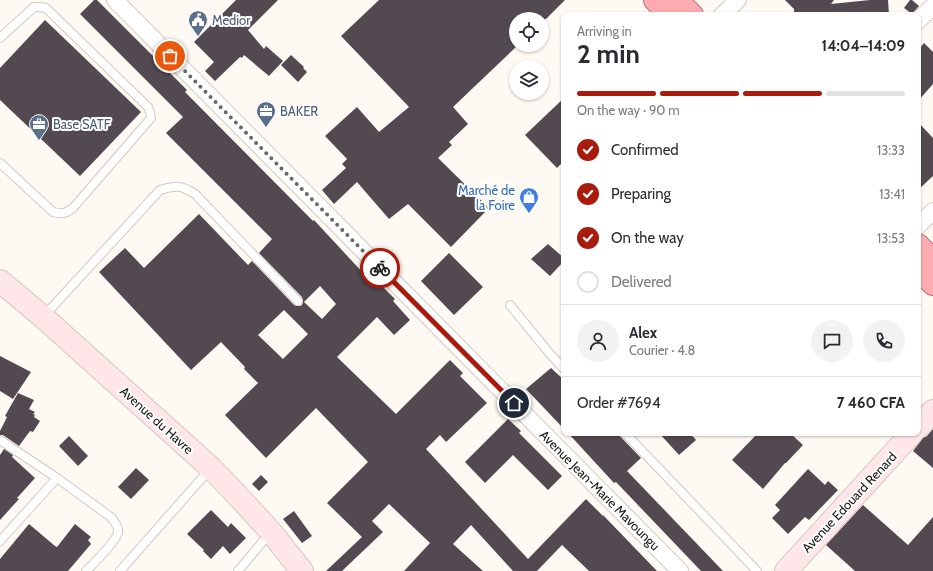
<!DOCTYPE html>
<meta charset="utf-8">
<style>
:root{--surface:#fff;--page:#f2f2f3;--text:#2b2b33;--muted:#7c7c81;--line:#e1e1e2;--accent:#ab1b0c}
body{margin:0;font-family:Cabin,sans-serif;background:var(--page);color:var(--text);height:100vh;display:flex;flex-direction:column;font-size:15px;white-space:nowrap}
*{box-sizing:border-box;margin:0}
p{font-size:13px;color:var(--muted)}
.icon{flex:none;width:22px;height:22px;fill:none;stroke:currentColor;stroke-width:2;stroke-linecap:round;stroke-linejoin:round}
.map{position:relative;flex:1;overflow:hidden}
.sheet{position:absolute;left:561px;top:12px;width:360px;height:424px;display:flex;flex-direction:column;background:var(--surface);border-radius:8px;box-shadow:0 1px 3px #0004}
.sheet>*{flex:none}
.fabs{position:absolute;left:509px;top:12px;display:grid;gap:8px}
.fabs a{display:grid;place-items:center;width:40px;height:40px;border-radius:50%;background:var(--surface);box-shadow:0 1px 3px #0004;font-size:20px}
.pin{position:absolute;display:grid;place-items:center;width:34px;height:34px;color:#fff;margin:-17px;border:2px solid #fff;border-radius:50%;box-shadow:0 1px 4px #0007}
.courier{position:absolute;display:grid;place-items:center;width:40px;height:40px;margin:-20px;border:3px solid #ab1b0c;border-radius:50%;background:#fff;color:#222;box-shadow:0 1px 5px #0007}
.overview em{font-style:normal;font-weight:800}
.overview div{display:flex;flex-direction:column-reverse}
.overview{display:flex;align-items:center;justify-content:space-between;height:68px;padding:0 16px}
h1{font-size:26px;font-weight:800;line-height:30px}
.bar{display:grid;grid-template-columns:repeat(4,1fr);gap:6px 4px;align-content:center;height:48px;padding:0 16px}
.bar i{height:5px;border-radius:3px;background:var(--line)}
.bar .selected{background:var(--accent)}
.bar p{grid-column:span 4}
.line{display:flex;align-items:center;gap:10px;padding:0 16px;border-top:1px solid var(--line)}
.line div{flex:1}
.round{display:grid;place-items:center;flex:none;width:42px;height:42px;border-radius:21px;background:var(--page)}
ol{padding:0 16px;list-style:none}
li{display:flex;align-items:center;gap:12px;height:44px}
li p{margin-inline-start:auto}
li .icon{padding:4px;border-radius:50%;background:var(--accent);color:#fff;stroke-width:4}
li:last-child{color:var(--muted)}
li i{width:22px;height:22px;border:2px solid var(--line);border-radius:50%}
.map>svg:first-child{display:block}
.building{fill:#534a51;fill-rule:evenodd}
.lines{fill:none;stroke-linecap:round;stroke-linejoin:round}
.lane-casing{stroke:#d2c9c0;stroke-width:10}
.street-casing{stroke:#d2c9c0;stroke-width:18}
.secondary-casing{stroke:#d2c9c0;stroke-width:24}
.highway-casing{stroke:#af777b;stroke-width:24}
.lane{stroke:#fff;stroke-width:8}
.street{stroke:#fff;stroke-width:16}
.secondary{stroke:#ffe6e8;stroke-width:22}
.highway{stroke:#feaab1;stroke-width:22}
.done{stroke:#6b6764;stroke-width:4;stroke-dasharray:0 7.2}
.route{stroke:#ab1b0c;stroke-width:5}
.labels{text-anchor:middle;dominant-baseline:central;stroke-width:4;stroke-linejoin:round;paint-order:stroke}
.service-label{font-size:13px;fill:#4e5e75;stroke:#fff;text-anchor:start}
.shop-label{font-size:13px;fill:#366cbe;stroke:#fff;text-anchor:end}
.street-label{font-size:13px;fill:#1c1916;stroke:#fff}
</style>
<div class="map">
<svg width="933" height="571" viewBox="0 0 933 571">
<rect width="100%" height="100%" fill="#fff9f4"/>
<g class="building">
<path d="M94,0H97L187,90L185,92L313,221L314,220L365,275L368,272L395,299L393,301L410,320L394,335L377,317L337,357L396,414L450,360L463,373L460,376L487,403L446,442L440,435L426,449L528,559L586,499L603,516V515L657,571H589L562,545L537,571H513L471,525L453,544L483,571H404L430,543L389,504L372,521L383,532L342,571H326L362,537L327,503L368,462L316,408L266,458L225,415L258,383L244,369L245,367L221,342L191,370L99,272L125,248L144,268L199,214L248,265L252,261L294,305L297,306H300L302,305L303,302L302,297L259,253L272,239L166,133L183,117L80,14ZM320,286L336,304L322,319L304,302ZM284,310L308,334L283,359L258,335Z"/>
<path d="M236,0H278L248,30L264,49L266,46L283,61L269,76L244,55L242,58L240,57L215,81L205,71L214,62L194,42Z"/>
<path d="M379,0H565L546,19H516V47L453,107L468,124L449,142L452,145L438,158L489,208L451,247L408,204L389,219L357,182L334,204L322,190L346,168L342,164L347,159L325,136L357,107L379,132L409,107L341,36Z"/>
<path d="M785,0H834L831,4L870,0H888L889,15H794V9Z"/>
<path d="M910,0H912L919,6L912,14L904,8Z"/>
<path d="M45,20L141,112L80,176L0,100V68Z"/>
<path d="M924,43L933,52V84L918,101V50Z"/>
<path d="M291,55L304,67L303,68L307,72L298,82L281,65Z"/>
<path d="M564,98V161L557,168L525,135Z"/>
<path d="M918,122L933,138V176L918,190Z"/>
<path d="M548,244L564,258V261L550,276L531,259Z"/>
<path d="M449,253L483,287L454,315L421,281Z"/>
<path d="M0,356L31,372L13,399L0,391Z"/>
<path d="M551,368L564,380V429L526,389Z"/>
<path d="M18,393L34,400L29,409L35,412L33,414L35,415L34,417L40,421L33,432L30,431L19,446L3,435H0V431L7,417L5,416Z"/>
<path d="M508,419L521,431L519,433L562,476L548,490L513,455L485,483L465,462Z"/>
<path d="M933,429V468L913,451L923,438L927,436Z"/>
<path d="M568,433H617L641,458L627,471L723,571H701L616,482L614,483Z"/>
<path d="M659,433H690L696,440L679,455Z"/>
<path d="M758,433H790L803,445L786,463H785L763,489L732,460Z"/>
<path d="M69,436L88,456L78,466L59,446Z"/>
<path d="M4,449L13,455L12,457L35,478L17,498L19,499L0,520V455Z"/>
<path d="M136,468L149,480L131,499L118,487Z"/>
<path d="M808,469L825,485L828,481L838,490L809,520L805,517L788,534L772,518L780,510L775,505Z"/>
<path d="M261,475L268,482L259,491L252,484Z"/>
<path d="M863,505L908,545L933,517V571H855L826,545Z"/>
<path d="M211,510L228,527L231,523L246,538L230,554L223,546L211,559L203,551L204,550L187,534Z"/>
<path d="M294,511L312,536L302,543L283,519Z"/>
<path d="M29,524L55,546L57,547L75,524L91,537L88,540L91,544L68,571H0V559Z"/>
</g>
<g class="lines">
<defs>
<g id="lane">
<path d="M0,38L34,7H39L46,8L148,107L150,112L151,118L73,208C66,214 61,214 53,212L0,163"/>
<path d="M510,305L550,354L564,369"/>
<path d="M44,316L160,190C176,185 181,185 195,194L298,301"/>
<path d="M625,433L757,571"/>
<path d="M0,440L57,478L112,518C114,522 119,527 118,532C117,541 93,564 86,571"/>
<path d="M0,541L57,478"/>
<path d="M120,571L210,469"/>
<path d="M238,571L270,533"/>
</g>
<g id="street">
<path d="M115,0L680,571"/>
<path d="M722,15L738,0"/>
<path d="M918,21L933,6"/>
<path d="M918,226L933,211"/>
</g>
<g id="secondary">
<path d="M0,281L43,317L211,468L238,496L271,532L302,571"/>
<path d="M918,427L933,411"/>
<path d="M786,571L912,433"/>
</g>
<g id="highway">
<path d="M655,0L670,15"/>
<path d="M677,0L692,15"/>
<path d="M918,245L933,260"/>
<path d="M918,268L933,284"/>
</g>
</defs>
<use href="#lane" class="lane-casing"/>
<use href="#street" class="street-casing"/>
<use href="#secondary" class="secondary-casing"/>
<use href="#highway" class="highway-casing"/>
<use href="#lane" class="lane"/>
<use href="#street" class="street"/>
<use href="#secondary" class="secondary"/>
<use href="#highway" class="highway"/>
</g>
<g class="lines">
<path class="done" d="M170,56L380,268"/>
<path class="route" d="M380,268L514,403"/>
</g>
<defs>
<symbol id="civic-pin" viewBox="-11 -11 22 30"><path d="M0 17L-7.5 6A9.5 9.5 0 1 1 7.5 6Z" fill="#5c6f8a" stroke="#fff"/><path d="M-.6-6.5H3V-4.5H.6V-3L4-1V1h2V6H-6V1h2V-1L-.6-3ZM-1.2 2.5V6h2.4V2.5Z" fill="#fff"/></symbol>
<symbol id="office-pin" viewBox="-11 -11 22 30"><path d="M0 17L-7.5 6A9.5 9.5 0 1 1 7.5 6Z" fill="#5c6f8a" stroke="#fff"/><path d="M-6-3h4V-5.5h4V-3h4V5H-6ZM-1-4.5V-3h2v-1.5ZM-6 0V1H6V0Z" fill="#fff"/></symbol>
<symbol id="shop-pin" viewBox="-11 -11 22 30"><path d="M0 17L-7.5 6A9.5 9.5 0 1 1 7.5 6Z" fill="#3f7fe0" stroke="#fff"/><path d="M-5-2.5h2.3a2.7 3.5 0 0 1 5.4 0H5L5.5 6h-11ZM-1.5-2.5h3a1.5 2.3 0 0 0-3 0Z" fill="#fff"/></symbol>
</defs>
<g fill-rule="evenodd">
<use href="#civic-pin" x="187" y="9" width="22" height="30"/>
<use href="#office-pin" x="255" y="100" width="22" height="30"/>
<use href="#office-pin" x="28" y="113" width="22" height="30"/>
<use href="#shop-pin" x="518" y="186" width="22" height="30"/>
</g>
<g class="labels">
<g class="service-label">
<text x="212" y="20">Medior</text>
<text x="280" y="111">BAKER</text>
<text x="53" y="124">Base SATF</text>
</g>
<g class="shop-label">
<text x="515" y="190">Marché de<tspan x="515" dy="15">la Foire</tspan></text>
</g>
<g class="street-label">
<text transform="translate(157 420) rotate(42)">Avenue du Havre</text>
<text transform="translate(600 490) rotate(45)">Avenue Jean-Marie Mavoungu</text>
<text transform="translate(849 502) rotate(-47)">Avenue Edouard Renard</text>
</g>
</g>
</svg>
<div class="fabs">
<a><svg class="icon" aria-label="locate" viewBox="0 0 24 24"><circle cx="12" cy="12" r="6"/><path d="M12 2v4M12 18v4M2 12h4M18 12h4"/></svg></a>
<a><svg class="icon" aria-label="layers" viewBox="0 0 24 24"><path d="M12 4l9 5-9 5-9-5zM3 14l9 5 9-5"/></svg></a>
</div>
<div class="pin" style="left:170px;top:56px;background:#ea580c"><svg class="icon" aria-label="bag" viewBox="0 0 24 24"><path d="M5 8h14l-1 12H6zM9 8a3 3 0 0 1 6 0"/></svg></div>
<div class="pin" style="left:514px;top:403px;background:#1f2937"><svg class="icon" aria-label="home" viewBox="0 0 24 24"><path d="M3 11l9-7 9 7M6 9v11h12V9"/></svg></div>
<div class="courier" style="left:380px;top:268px"><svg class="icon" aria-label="bike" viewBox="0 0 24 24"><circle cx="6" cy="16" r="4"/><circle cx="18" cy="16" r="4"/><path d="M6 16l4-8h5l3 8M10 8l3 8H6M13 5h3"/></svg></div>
<section class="sheet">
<div class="overview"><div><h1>2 min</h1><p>Arriving in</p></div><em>14:04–14:09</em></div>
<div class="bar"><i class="selected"></i><i class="selected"></i><i class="selected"></i><i></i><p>On the way · 90 m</p></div>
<ol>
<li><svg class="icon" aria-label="check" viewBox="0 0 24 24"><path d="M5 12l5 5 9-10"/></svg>Confirmed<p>13:33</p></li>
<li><svg class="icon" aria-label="check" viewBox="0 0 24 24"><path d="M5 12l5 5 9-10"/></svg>Preparing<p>13:41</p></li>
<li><svg class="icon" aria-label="check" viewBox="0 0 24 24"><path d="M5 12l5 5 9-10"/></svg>On the way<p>13:53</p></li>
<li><i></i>Delivered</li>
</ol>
<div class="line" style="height:72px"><a class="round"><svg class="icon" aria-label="person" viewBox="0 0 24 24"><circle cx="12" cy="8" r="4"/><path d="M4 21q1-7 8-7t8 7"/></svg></a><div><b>Alex</b><p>Courier · 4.8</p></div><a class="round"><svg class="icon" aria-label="chat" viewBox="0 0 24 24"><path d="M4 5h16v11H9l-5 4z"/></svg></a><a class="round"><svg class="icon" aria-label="phone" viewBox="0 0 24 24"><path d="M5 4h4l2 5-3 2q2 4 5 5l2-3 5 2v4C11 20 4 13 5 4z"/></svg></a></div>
<div class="line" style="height:52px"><div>Order #7694</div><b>7 460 CFA</b></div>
</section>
</div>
